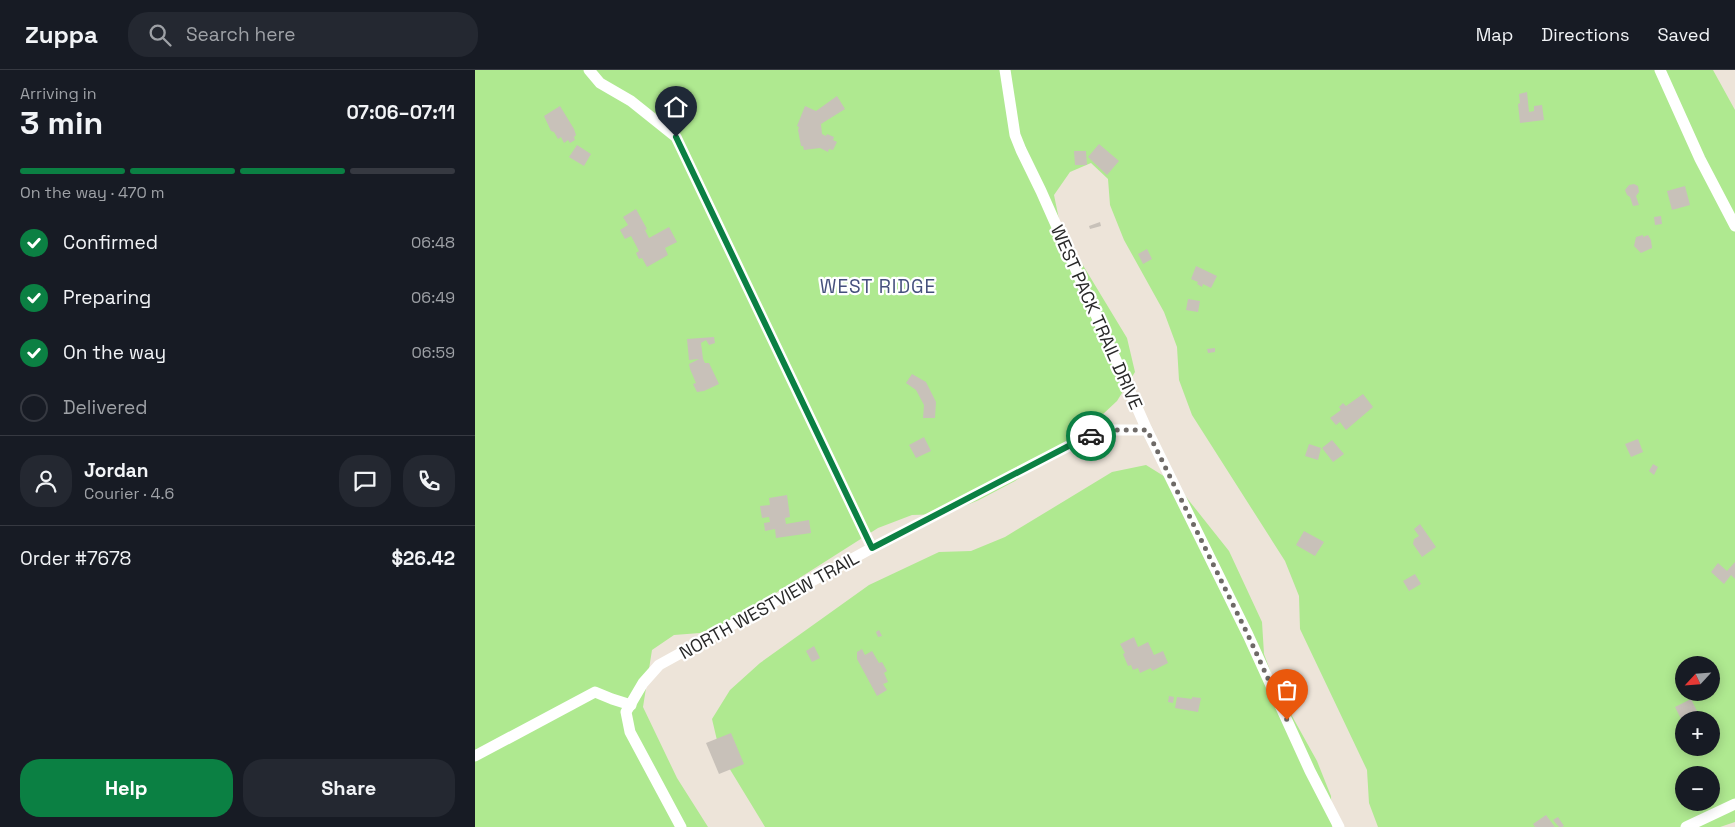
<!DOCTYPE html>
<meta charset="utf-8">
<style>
:root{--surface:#171b24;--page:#242831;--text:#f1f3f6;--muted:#9ea1a6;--line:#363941;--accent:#0b8043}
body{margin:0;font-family:"Space Grotesk",sans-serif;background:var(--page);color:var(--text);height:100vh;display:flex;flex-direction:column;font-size:19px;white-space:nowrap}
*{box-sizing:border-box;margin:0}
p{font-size:16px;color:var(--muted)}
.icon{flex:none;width:28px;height:28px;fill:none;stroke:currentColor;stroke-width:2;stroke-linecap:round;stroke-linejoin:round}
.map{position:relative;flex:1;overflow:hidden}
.panel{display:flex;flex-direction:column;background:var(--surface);width:475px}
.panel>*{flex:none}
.needle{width:32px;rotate:244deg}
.fabs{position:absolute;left:1200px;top:586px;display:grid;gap:10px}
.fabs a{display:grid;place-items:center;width:45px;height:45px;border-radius:50%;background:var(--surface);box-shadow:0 2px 12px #0003;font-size:25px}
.pin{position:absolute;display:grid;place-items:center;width:42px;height:42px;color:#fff;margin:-51px -21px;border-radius:50% 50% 50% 0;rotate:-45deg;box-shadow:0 0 5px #0007}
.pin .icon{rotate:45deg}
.courier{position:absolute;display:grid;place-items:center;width:50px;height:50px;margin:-25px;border:4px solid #0b8043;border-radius:50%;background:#fff;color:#222;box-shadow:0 1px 6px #0007}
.overview em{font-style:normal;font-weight:700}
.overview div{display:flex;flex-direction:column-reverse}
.overview{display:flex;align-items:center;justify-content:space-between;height:85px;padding:0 20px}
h1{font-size:32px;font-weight:700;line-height:38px}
.bar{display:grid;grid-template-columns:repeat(4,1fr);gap:8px 5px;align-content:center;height:60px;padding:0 20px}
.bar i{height:6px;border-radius:4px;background:var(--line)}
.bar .active{background:var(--accent)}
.bar p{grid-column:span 4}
.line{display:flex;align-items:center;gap:12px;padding:0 20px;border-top:1px solid var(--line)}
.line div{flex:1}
.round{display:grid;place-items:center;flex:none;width:52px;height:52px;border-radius:20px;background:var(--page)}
ol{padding:0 20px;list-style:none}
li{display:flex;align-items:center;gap:15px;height:55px}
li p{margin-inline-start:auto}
li .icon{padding:5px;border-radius:50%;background:var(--accent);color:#fff;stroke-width:4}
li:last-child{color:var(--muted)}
li i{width:28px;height:28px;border:2px solid var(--line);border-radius:50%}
.primary-button{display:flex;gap:10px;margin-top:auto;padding:10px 20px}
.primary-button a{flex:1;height:58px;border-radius:20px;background:var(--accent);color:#fff;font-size:20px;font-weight:700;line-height:58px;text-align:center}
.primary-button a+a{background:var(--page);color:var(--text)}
header{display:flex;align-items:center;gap:30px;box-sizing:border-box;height:70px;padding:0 25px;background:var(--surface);border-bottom:1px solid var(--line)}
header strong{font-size:24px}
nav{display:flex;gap:28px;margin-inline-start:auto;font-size:18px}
.search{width:350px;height:45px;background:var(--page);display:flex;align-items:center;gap:12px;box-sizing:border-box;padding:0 18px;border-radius:20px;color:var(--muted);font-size:19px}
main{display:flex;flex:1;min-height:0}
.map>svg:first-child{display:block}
.green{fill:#afe990;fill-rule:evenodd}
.building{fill:#c8c1b9}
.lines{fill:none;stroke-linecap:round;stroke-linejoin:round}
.minor{stroke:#fff;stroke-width:11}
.done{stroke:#6e6a67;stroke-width:5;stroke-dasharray:0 9}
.route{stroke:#0b8043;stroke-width:6}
.labels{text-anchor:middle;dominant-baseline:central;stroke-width:4.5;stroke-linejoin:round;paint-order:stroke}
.street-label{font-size:18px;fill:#292929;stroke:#fff}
.neighbourhood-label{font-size:19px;letter-spacing:1px;fill:#45507d;stroke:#fff}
</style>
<header>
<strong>Zuppa</strong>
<div class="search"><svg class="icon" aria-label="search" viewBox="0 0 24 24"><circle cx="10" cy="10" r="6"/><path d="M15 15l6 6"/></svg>Search here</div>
<nav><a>Map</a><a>Directions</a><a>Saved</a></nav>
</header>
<main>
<section class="panel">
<div class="overview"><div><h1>3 min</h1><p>Arriving in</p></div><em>07:06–07:11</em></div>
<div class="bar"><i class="active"></i><i class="active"></i><i class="active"></i><i></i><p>On the way · 470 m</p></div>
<ol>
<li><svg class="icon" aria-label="check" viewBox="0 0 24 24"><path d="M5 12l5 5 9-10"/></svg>Confirmed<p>06:48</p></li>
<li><svg class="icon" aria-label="check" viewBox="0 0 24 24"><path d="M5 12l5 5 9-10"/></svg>Preparing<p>06:49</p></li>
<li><svg class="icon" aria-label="check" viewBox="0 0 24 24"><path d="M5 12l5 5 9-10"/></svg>On the way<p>06:59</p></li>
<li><i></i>Delivered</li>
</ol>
<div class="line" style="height:90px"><a class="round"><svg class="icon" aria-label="person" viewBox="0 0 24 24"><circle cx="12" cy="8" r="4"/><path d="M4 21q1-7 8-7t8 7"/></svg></a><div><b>Jordan</b><p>Courier · 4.6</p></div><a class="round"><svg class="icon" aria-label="chat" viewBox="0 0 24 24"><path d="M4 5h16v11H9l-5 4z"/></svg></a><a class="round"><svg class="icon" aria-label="phone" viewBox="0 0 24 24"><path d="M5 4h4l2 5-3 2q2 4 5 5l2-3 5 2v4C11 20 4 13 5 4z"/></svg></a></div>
<div class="line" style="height:65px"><div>Order #7678</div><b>$26.42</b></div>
<div class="primary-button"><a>Help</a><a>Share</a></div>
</section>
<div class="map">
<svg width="1260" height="757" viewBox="0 0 1260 757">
<rect width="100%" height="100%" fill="#ede4d9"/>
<g class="green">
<path d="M0,0H1238L1260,40V752L1245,757H903L894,733L892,700L825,559L824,526L810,491L717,345L704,310L702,277L689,242L649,170L635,135L633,109L616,93L595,102L579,125L586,159L652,268L660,302L642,331L612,359L540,411L504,430L470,444L437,445L403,458L260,549L225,563L199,565L177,580L168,637L202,708L233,757H0ZM1209,595H1236V622H1209ZM1209,650H1236V678H1209ZM1209,705H1236V732H1209Z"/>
<path d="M671,395L700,413L754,481L787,552L789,584L802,619L842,691L856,726L857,757H290L245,683L237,649L255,620L285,593L394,515L464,482L496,481L530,467L637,402Z"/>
</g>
<g class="building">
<path d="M1052,22L1054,42L1059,41V36L1067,35L1069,50L1045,53L1043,34L1045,33L1044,24Z"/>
<path d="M362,26L370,39L346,54L347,64L351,66L352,64L359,67L358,70L362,72L358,80L354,79L353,82L345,78L329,80L328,76H326L323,60L324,57L322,56L330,36L341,41Z"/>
<path d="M85,36L99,59L101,65L99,67L100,70L95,73L93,70L89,73L86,67L83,69L79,62L76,61L69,46Z"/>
<path d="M624,74L644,91L632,105L613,87Z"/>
<path d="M102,75L116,84L109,96L94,87Z"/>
<path d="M599,81H611L612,95H600Z"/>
<path d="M1159,114L1163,116L1164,122L1161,126L1164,135L1158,136L1155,127L1152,125L1150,120L1154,115Z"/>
<path d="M1210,116L1215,135L1197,140L1192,121Z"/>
<path d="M161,139L172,159L170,160L174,168L194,157L202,172L190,178L193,185L172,197L167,188L164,189L161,183L164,181L156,166L150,169L145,160L153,155L148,147Z"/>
<path d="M1186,146L1187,154L1180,155L1179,147Z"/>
<path d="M625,152L626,156L615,159L614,156Z"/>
<path d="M1168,165V167L1173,165L1176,170L1177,178L1166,183L1159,176L1161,167Z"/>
<path d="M672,179L677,189L668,194L663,184Z"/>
<path d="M721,196L742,206L736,218L728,214L727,217L722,214L723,212L716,209Z"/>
<path d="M713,229L725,231L723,242L711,240Z"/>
<path d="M239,267L240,273L234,275L231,270L226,273L228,289L230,293H234L244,314L229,321L222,322L218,314L221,313L215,299L214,294L224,289L214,290L212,269Z"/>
<path d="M740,278V282L733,283L732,279Z"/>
<path d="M437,304L451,312L461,332L460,348H448L449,335L441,320L431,313Z"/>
<path d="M888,324L898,337L871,360L865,352L861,355L855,348L866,340L864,337L868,333L871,336Z"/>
<path d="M449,367L456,381L441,388L434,375Z"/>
<path d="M1163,369L1168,382L1156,387L1150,374Z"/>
<path d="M857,370L869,384L858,392L847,378Z"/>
<path d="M834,374L846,378L843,390L830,386Z"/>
<path d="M1178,394L1183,397L1179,405L1174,401Z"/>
<path d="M312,425L315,447L310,448L311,454L334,450L336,463L301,468L300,459L290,461L289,453L295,452L294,447L287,448L285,436L295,435L294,428Z"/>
<path d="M945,454L961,477L947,487L938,474L939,469L944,466L939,459Z"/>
<path d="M829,461L849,472L840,486L821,475Z"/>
<path d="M1260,492V509L1256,505L1249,514L1236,502L1243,493L1252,501Z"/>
<path d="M940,504L946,514L934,521L928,511Z"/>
<path d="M404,560L407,566L403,567L401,562Z"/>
<path d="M659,567L663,577L673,572L679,585L688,581L693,593L677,601L676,598L665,603L663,598L658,600L656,595L653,596L648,584L650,583L645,574Z"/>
<path d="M339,576L345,588L337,592L331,581Z"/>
<path d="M387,579L390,585L397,581L404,593L407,592L412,601L409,603L413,612L408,614L412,620L402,626L382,589V582Z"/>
<path d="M694,626L699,627L698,633L693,632Z"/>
<path d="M702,627L717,629V627L726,628L723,642L700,638Z"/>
<path d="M1216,629L1225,647L1220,649L1221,650H1209V655L1200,637Z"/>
<path d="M256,663L269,694L244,704L231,673Z"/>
<path d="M1071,745L1080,757H1060L1058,754Z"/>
<path d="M1083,747L1089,756L1087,757H1084L1078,750Z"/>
</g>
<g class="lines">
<g class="minor">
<path d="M114,0L125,13L156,31L201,67L397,478"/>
<path d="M530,0L540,65L546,80L566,121L672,360L773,565L835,701L864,757"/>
<path d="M1185,0L1225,89L1260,156"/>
<path d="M0,686L120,622L137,629L156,635"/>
<path d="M206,757L155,662L151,642L168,613L184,595L397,478L607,369L639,360H672"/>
<path d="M1211,757L1260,734"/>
</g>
</g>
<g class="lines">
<path class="done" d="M616,366L639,360H672L773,565L812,650"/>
<path class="route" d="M201,67L397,478L607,369L616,366"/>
</g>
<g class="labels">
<g class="street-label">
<text transform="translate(622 247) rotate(66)">WEST PACK TRAIL DRIVE</text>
<text transform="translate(294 535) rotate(-29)">NORTH WESTVIEW TRAIL</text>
</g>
<g class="neighbourhood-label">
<text x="403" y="216">WEST RIDGE</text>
</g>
</g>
</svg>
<div class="fabs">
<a><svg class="needle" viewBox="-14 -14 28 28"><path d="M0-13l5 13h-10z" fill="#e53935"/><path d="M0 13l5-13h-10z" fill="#9ea1a6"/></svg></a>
<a>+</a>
<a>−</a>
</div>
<div class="pin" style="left:812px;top:650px;background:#ea580c"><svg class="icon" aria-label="bag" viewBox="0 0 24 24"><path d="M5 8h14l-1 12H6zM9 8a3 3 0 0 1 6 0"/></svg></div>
<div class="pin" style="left:201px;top:67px;background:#1f2937"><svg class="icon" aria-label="home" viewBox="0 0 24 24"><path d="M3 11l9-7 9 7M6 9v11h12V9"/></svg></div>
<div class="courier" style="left:616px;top:366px"><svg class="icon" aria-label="car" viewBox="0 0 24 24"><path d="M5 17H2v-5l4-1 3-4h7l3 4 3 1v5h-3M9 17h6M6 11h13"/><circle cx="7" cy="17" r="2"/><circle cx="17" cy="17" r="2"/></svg></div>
</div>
</main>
